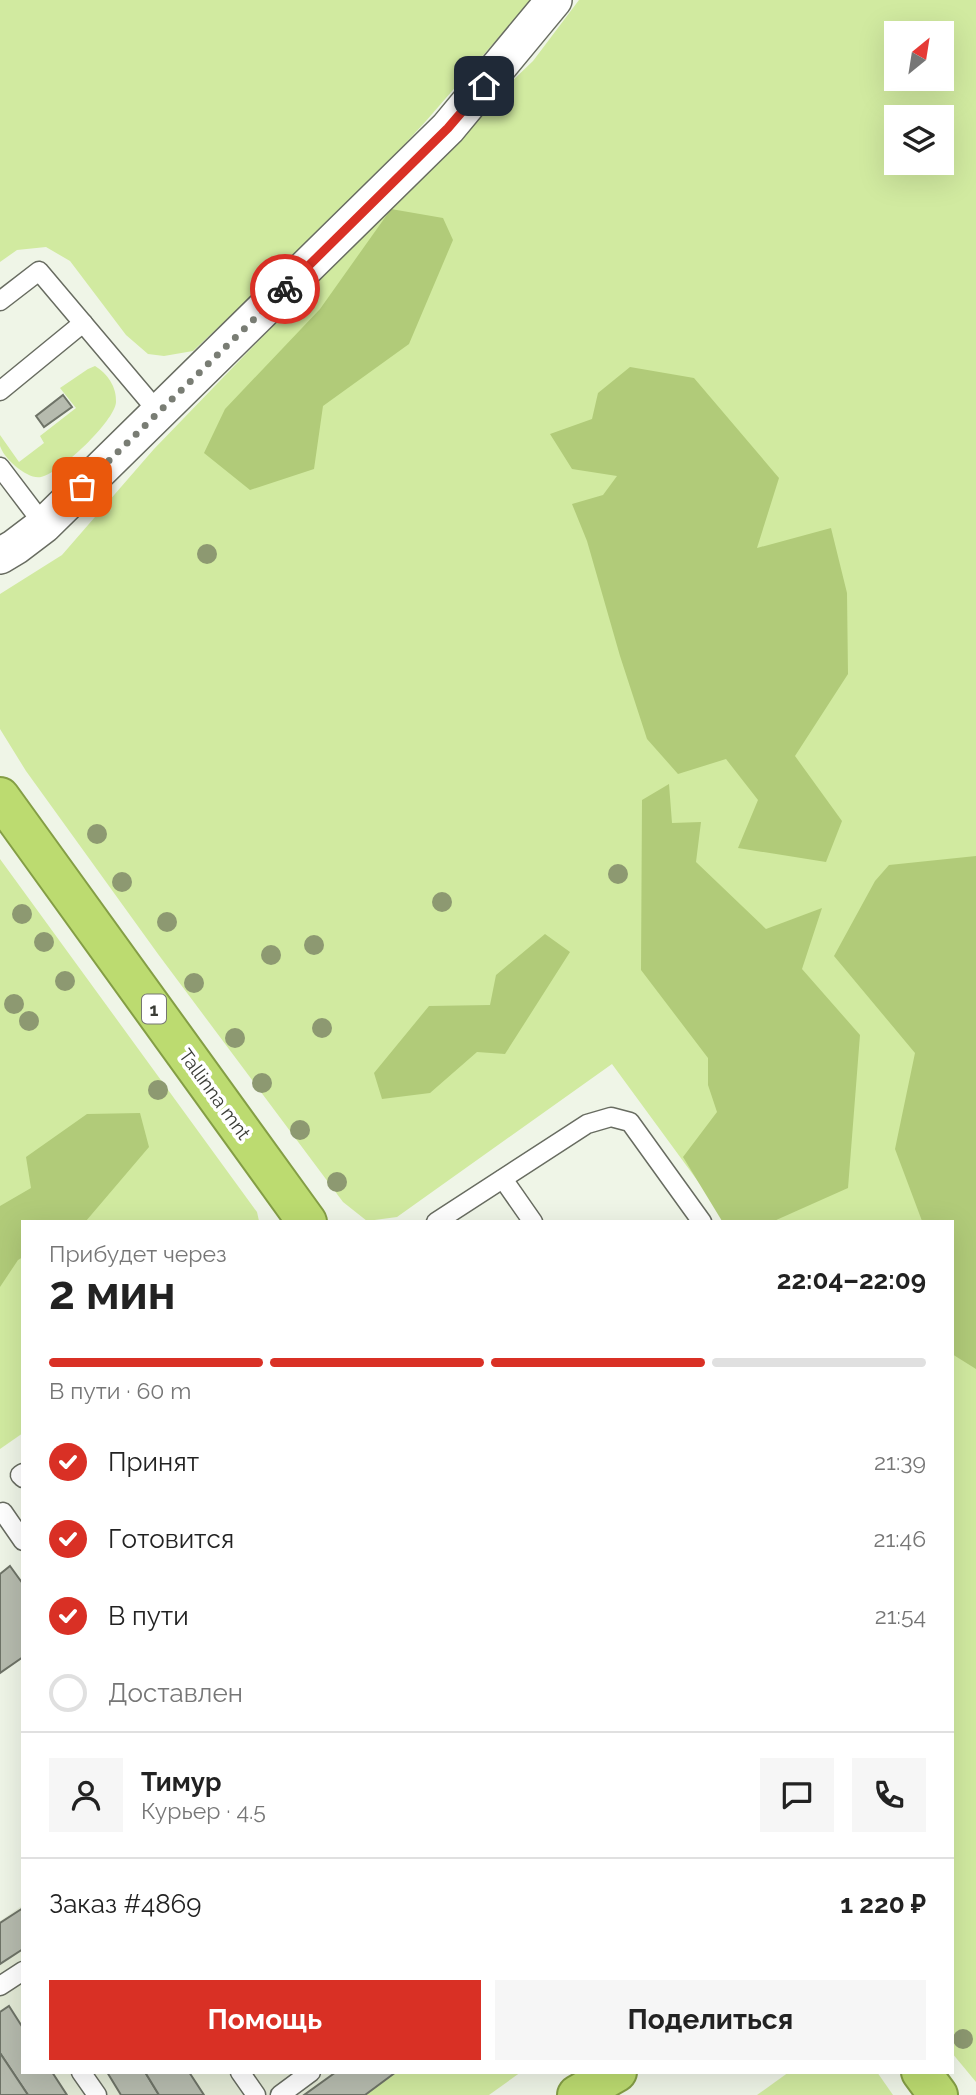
<!DOCTYPE html>
<html lang="ru">
<meta charset="utf-8">
<style>
:root{--surface:#fff;--page:#f6f6f6;--text:#222;--muted:#767676;--line:#e0e0e0;--accent:#d93025}
body{margin:0;font-family:Raleway,sans-serif;background:var(--page);color:var(--text);height:100vh;display:flex;flex-direction:column;font-size:26px;white-space:nowrap}
*{box-sizing:border-box;margin:0}
p{font-size:23px;color:var(--muted)}
.icon{flex:none;width:38px;height:38px;fill:none;stroke:currentColor;stroke-width:2;stroke-linecap:round;stroke-linejoin:round}
.map{position:relative;flex:1;overflow:hidden}
.side{position:absolute;left:21px;top:1220px;width:933px;height:854px;display:flex;flex-direction:column;background:var(--surface);border-radius:0px;box-shadow:0 7px 28px #0002}
.side>*{flex:none}
.needle{width:46px;rotate:30deg}
.buttons{position:absolute;left:884px;top:21px;display:grid;gap:14px}
.buttons a{display:grid;place-items:center;width:70px;height:70px;border-radius:0px;background:var(--surface);box-shadow:0 7px 28px #0002;font-size:35px}
.pin{position:absolute;display:grid;place-items:center;width:60px;height:60px;color:#fff;margin:-30px;border-radius:14px;box-shadow:0 4px 10px #0006}
.courier{position:absolute;display:grid;place-items:center;width:70px;height:70px;margin:-35px;border:5px solid #d93025;border-radius:50%;background:#fff;color:#222;box-shadow:0 2px 9px #0007}
.summary em{font-style:normal;font-weight:700}
.summary div{display:flex;flex-direction:column-reverse}
.summary{display:flex;align-items:center;justify-content:space-between;height:119px;padding:0 28px}
h1{font-size:46px;font-weight:700;line-height:52px}
.bar{display:grid;grid-template-columns:repeat(4,1fr);gap:10px 7px;align-content:center;height:84px;padding:0 28px}
.bar i{height:9px;border-radius:5px;background:var(--line)}
.bar .active{background:var(--accent)}
.bar p{grid-column:span 4}
.line{display:flex;align-items:center;gap:18px;padding:0 28px;border-top:2px solid var(--line)}
.line div{flex:1}
.round{display:grid;place-items:center;flex:none;width:74px;height:74px;border-radius:0px;background:var(--page)}
ol{padding:0 28px;list-style:none}
li{display:flex;align-items:center;gap:21px;height:77px}
li p{margin-inline-start:auto}
li .icon{padding:7px;border-radius:50%;background:var(--accent);color:#fff;stroke-width:4}
li:last-child{color:var(--muted)}
li i{width:38px;height:38px;border:4px solid var(--line);border-radius:50%}
.action{display:flex;gap:14px;margin-top:auto;padding:14px 28px}
.action a{flex:1;height:80px;border-radius:0px;background:var(--accent);color:#fff;font-size:28px;font-weight:700;line-height:80px;text-align:center}
.action a+a{background:var(--page);color:var(--text)}
.map>svg:first-child{display:block}
.built{fill:#e3ead6}
.green{fill:#d1eaa0;fill-rule:evenodd}
.forest{fill:#b1cb79}
.building{fill:#b6bbae;stroke:#6e7367;stroke-width:2}
.lines{fill:none;stroke-linecap:round;stroke-linejoin:round}
.service-casing{stroke:#686c61;stroke-width:21}
.minor-casing{stroke:#686c61;stroke-width:38}
.trunk-casing{stroke:#849e45;stroke-width:42}
.service{stroke:#fff;stroke-width:18}
.minor{stroke:#fff;stroke-width:35}
.trunk{stroke:#bcdb70;stroke-width:38}
.tree{fill:#8d9971}
.done{stroke:#797d74;stroke-width:7;stroke-dasharray:0 12.6}
.route{stroke:#d93025;stroke-width:9}
.labels{text-anchor:middle;dominant-baseline:central;stroke-width:7;stroke-linejoin:round;paint-order:stroke}
.shield{fill:#fff;stroke:#757672;stroke-width:2}
.shield-label{font-size:18px;font-weight:bold;fill:#3a3c36}
.street-label{font-size:19px;fill:#3a3c36;stroke:#fff}
</style>
<div class="map">
<svg width="976" height="2095" viewBox="0 0 976 2095">
<rect width="100%" height="100%" fill="#eff5e7"/>
<path class="built" d="M23,1905V2072H396L365,2095H0V1921Z"/>
<g class="green">
<path d="M0,0H531L426,121L346,208L193,351L164,356L148,354L126,335L70,261L46,247L17,250L0,262Z"/>
<path d="M579,0H976V2082L952,2053V1222L727,1221L612,1064L397,1217L367,1221L343,1202L158,954L26,771L0,729V594L62,555L154,449L486,106L533,61ZM896,33H942V79H896ZM896,117H942V163H896Z"/>
<path d="M95,366C107,373 117,387 116,402C115,421 60,473 41,477C28,480 4,459 0,446C0,445 0,436 0,435L19,462L44,443L40,436L76,408L60,388L88,369Z"/>
<path d="M0,859L257,1212L259,1221L23,1222V1433L0,1449Z"/>
<path d="M396,2072H521L489,2095H365Z"/>
<path d="M789,2072H877L893,2095H757Z"/>
</g>
<g class="forest">
<path d="M391,209L443,218L453,240L409,344L323,406L314,469L250,490L204,453L225,409L320,309Z"/>
<path d="M630,367L694,378L779,478L757,548L831,528L847,593L848,674L795,756L842,821L826,862L738,848L758,800L726,759L678,774L647,739L620,656L587,541L572,504L603,495L617,476L572,469L550,434L592,419L598,393Z"/>
<path d="M669,784L672,823L701,822L696,862L766,929L822,908L802,969L860,1035L848,1188L774,1221H722L683,1157L717,1112L708,1085V1058L641,970L642,800Z"/>
<path d="M976,856V1369L952,1354V1222L922,1221L895,1149L915,1053L834,956L875,881L889,865Z"/>
<path d="M545,934L570,952L505,1054L477,1052L430,1093L382,1099L374,1073L429,1006L490,1005L496,975Z"/>
<path d="M140,1113L149,1147L86,1221L23,1222V1257L18,1260L0,1287V1206L31,1188L26,1157L87,1114Z"/>
</g>
<g class="building">
<path d="M63,395L72,407L44,427L36,416Z"/>
<path d="M10,1566L23,1584V1657L0,1673V1574Z"/>
<path d="M23,1908V1949L0,1964V1923Z"/>
<path d="M9,2006L23,2028V2072H52L67,2095H28L0,2053V2012Z"/>
<path d="M0,2053L28,2095H0Z"/>
<path d="M107,2072H145L159,2095H121Z"/>
<path d="M145,2072H189L204,2095H159Z"/>
<path d="M336,2072H396L365,2095H304Z"/>
</g>
<g class="lines">
<defs>
<g id="service">
<path d="M0,301L39,271L159,413"/>
<path d="M0,391L83,323"/>
<path d="M0,467L44,525"/>
<path d="M503,1179L533,1222"/>
<path d="M436,1222L587,1124L611,1117L630,1122L702,1222"/>
<path d="M23,1473L20,1475L23,1478"/>
<path d="M0,1514L3,1512L23,1541"/>
<path d="M0,1986L23,1971"/>
<path d="M81,2072L97,2095"/>
<path d="M240,2072L256,2095"/>
<path d="M280,2095L311,2072"/>
</g>
<path id="minor" d="M0,556L15,547L44,525L448,128L554,0"/>
<g id="trunk">
<path d="M0,797L307,1222"/>
<path d="M921,2072L938,2095"/>
<path d="M577,2095L617,2072"/>
</g>
</defs>
<use href="#service" class="service-casing"/>
<use href="#minor" class="minor-casing"/>
<use href="#trunk" class="trunk-casing"/>
<use href="#service" class="service"/>
<use href="#minor" class="minor"/>
<use href="#trunk" class="trunk"/>
</g>
<g class="tree">
<circle cx="207" cy="554" r="10"/>
<circle cx="97" cy="834" r="10"/>
<circle cx="618" cy="874" r="10"/>
<circle cx="122" cy="882" r="10"/>
<circle cx="442" cy="902" r="10"/>
<circle cx="22" cy="914" r="10"/>
<circle cx="167" cy="922" r="10"/>
<circle cx="44" cy="942" r="10"/>
<circle cx="314" cy="945" r="10"/>
<circle cx="271" cy="955" r="10"/>
<circle cx="65" cy="981" r="10"/>
<circle cx="194" cy="983" r="10"/>
<circle cx="14" cy="1004" r="10"/>
<circle cx="29" cy="1021" r="10"/>
<circle cx="322" cy="1028" r="10"/>
<circle cx="235" cy="1038" r="10"/>
<circle cx="262" cy="1083" r="10"/>
<circle cx="158" cy="1090" r="10"/>
<circle cx="300" cy="1130" r="10"/>
<circle cx="337" cy="1182" r="10"/>
<circle cx="963" cy="2039" r="10"/>
</g>
<g class="lines">
<path class="done" d="M82,487L285,289"/>
<path class="route" d="M285,289L448,128L484,86"/>
</g>
<g class="labels">
<rect class="shield" x="142" y="994.5" width="24" height="29" rx="5"/>
<g class="shield-label">
<text x="154" y="1009">1</text>
</g>
<g class="street-label">
<text transform="translate(215 1094) rotate(54)">Tallinna mnt</text>
</g>
</g>
</svg>
<div class="buttons">
<a><svg class="needle" viewBox="-14 -14 28 28"><path d="M0-13l5 13h-10z" fill="#e53935"/><path d="M0 13l5-13h-10z" fill="#767676"/></svg></a>
<a><svg class="icon" aria-label="layers" viewBox="0 0 24 24"><path d="M12 4l9 5-9 5-9-5zM3 14l9 5 9-5"/></svg></a>
</div>
<div class="pin" style="left:82px;top:487px;background:#ea580c"><svg class="icon" aria-label="bag" viewBox="0 0 24 24"><path d="M5 8h14l-1 12H6zM9 8a3 3 0 0 1 6 0"/></svg></div>
<div class="pin" style="left:484px;top:86px;background:#1f2937"><svg class="icon" aria-label="home" viewBox="0 0 24 24"><path d="M3 11l9-7 9 7M6 9v11h12V9"/></svg></div>
<div class="courier" style="left:285px;top:289px"><svg class="icon" aria-label="bike" viewBox="0 0 24 24"><circle cx="6" cy="16" r="4"/><circle cx="18" cy="16" r="4"/><path d="M6 16l4-8h5l3 8M10 8l3 8H6M13 5h3"/></svg></div>
<section class="side">
<div class="summary"><div><h1>2 мин</h1><p>Прибудет через</p></div><em>22:04–22:09</em></div>
<div class="bar"><i class="active"></i><i class="active"></i><i class="active"></i><i></i><p>В пути · 60 m</p></div>
<ol>
<li><svg class="icon" aria-label="check" viewBox="0 0 24 24"><path d="M5 12l5 5 9-10"/></svg>Принят<p>21:39</p></li>
<li><svg class="icon" aria-label="check" viewBox="0 0 24 24"><path d="M5 12l5 5 9-10"/></svg>Готовится<p>21:46</p></li>
<li><svg class="icon" aria-label="check" viewBox="0 0 24 24"><path d="M5 12l5 5 9-10"/></svg>В пути<p>21:54</p></li>
<li><i></i>Доставлен</li>
</ol>
<div class="line" style="height:126px"><a class="round"><svg class="icon" aria-label="person" viewBox="0 0 24 24"><circle cx="12" cy="8" r="4"/><path d="M4 21q1-7 8-7t8 7"/></svg></a><div><b>Тимур</b><p>Курьер · 4.5</p></div><a class="round"><svg class="icon" aria-label="chat" viewBox="0 0 24 24"><path d="M4 5h16v11H9l-5 4z"/></svg></a><a class="round"><svg class="icon" aria-label="phone" viewBox="0 0 24 24"><path d="M5 4h4l2 5-3 2q2 4 5 5l2-3 5 2v4C11 20 4 13 5 4z"/></svg></a></div>
<div class="line" style="height:91px"><div>Заказ #4869</div><b>1 220 ₽</b></div>
<div class="action"><a>Помощь</a><a>Поделиться</a></div>
</section>
</div>
